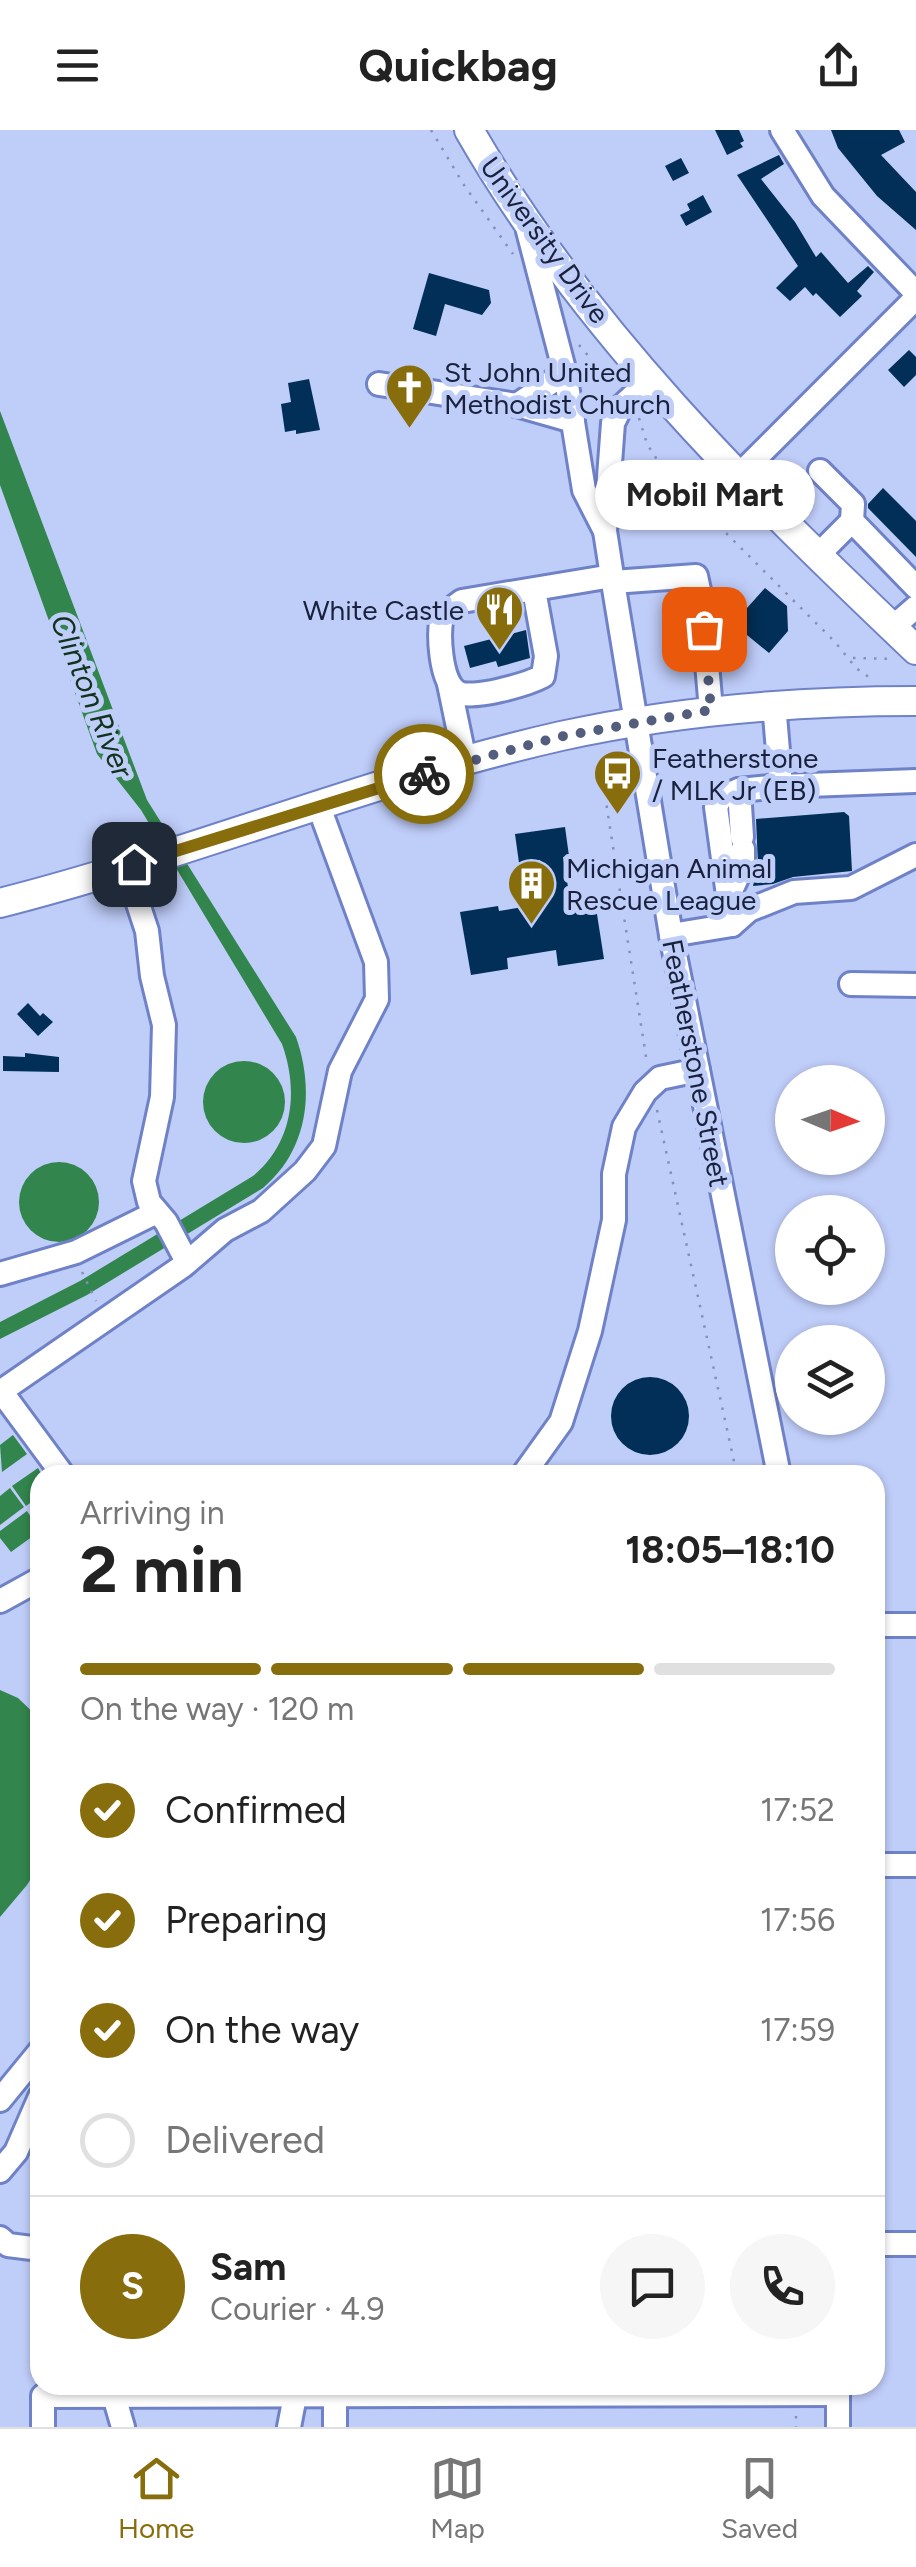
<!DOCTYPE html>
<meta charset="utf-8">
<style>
:root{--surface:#fff;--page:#f6f6f6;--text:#222;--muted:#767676;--line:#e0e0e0;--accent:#886d0c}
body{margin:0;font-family:Figtree,sans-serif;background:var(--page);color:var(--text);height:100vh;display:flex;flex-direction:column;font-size:38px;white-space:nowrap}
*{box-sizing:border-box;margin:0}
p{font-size:32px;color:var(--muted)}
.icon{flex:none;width:55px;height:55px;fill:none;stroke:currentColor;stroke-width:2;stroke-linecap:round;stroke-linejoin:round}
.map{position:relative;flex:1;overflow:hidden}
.sheet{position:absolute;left:30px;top:1335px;width:855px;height:930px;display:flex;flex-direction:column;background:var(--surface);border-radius:30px;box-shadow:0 2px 8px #0004}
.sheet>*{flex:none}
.needle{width:65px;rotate:92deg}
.fabs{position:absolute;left:775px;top:935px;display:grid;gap:20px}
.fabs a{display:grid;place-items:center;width:110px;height:110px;border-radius:50%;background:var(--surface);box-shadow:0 2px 8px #0004;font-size:50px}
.pin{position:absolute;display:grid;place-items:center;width:85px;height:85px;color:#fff;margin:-42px;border-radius:20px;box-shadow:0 5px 15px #0006}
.courier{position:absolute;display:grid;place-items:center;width:100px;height:100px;margin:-50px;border:8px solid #886d0c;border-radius:50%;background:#fff;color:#222;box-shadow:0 2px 12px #0007}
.bubble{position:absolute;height:70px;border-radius:35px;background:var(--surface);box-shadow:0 2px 8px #0004;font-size:32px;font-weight:700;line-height:70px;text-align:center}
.summary em{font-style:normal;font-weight:700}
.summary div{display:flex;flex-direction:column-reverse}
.summary{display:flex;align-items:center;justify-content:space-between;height:170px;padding:0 50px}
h1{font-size:65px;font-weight:700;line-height:75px}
.bar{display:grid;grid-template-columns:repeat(4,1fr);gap:15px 10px;align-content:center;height:120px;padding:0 50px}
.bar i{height:12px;border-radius:8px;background:var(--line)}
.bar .active{background:var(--accent)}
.bar p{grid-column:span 4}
.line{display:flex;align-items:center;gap:25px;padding:0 50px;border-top:2px solid var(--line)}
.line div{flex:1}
.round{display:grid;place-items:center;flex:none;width:105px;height:105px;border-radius:52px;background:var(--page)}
ol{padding:0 50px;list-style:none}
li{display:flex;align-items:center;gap:30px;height:110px}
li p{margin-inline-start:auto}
li .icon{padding:10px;border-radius:50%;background:var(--accent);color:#fff;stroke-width:4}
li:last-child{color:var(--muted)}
li i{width:55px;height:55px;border:5px solid var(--line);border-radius:50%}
header{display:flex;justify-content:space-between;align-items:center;height:130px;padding:0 50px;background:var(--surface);font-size:45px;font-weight:700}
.dock{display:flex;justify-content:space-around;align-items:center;height:140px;border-top:2px solid var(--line);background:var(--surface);font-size:28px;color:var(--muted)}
.dock a{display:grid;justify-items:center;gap:5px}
.dock .active{color:var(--accent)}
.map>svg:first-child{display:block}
.water{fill:#32854d}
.building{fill:#022f57}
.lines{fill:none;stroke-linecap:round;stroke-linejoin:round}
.minor-casing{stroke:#6f82c7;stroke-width:28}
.major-casing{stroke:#6f82c7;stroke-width:32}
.path{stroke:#8590b6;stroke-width:2.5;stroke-dasharray:2.5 8;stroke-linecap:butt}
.minor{stroke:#fff;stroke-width:22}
.major{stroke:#fff;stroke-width:28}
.done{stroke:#535d7e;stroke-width:10;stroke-dasharray:0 18}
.route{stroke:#886d0c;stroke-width:12}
.labels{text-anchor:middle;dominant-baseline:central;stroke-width:10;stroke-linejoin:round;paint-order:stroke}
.street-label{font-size:28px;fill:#19213c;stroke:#bfcdf9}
.poi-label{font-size:28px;fill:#19213c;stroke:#bfcdf9;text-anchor:start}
.water-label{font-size:30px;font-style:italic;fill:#11331c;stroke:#bfcdf9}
</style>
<header><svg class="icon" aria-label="menu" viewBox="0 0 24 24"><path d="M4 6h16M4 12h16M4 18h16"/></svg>Quickbag<svg class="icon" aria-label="share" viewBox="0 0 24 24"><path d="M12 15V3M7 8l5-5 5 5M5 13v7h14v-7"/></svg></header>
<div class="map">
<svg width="916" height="2297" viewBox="0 0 916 2297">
<rect width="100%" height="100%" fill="#bfcdf9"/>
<g class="water">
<path d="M0,281L147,670L296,907C315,961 308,1020 263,1058L87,1165L0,1209V1192L80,1151L253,1046C293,1013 299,961 282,914L141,680L97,624L0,355Z"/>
<circle cx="244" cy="972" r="41"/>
<circle cx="59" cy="1072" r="40"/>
<path d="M13,1305L27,1324L2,1342L0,1315Z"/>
<path d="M38,1338L42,1345L40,1366L26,1376L12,1356Z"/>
<path d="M10,1358L24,1377L0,1395V1366Z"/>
<path d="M27,1381L40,1401L11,1422L0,1408V1401Z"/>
<path d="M0,1560L18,1568L40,1589V1734L27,1755L0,1787Z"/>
</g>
<g class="building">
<path d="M715,0H739L744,11L740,13L743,17L727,25Z"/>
<path d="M831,0H899L905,12L881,25L916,62V100L877,66L838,18Z"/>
<path d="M779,25L784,34L761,49L795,92L816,127L821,122L848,153L868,136L874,142L857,161L862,166L840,187L816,163L813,166L805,157L790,171L776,158L798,136L737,45Z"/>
<path d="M681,28L689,43L673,51L665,36Z"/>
<path d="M703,65L712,82L686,96L680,85L690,80L687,74Z"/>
<path d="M429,143L489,160L491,173L482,185L445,174L436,206L413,199Z"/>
<path d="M909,220L916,227V245L904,257L888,240Z"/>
<path d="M309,249L320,300L296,304V300L285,302L281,274L291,272L288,253Z"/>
<path d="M883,358L916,391V427L868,378V374Z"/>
<path d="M765,458L787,476L788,501L769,523L747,505V495L730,497Z"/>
<path d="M725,472L728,497L719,498L711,486L717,473Z"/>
<path d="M687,475L695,487L689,500L677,501L675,476Z"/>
<path d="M526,500L530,528L498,537L496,531L470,538L464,516Z"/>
<path d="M844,682L849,686L852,741L793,747L773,754L753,756L758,735L756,689Z"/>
<path d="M565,697L569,726L563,727L570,769L594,765L604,829L558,836L556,820L507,828L508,839L471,845L460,782L498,776L499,781L547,773L540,730L519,733L515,704Z"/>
<path d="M28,873L40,886L43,883L53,892L38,906L17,884Z"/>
<path d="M25,923L59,927V942L3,941V926L25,927Z"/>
<circle cx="650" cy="1286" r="39"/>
</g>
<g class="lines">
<defs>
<g id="minor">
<path d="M782,0L823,66L916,163"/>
<path d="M528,101L565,243L584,360L605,401"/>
<path d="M651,249L621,277L613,293L605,401L612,446L671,805L779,1345"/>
<path d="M379,254L517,275L573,291"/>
<path d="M517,275L565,243"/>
<path d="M820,341L853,374L852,391"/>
<path d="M739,345L916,168"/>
<path d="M819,424L852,391L916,457"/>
<path d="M613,452L696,446L702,474"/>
<path d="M534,460L546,526L543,546C528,554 471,571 457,562C440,551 438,504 442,486L462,471L612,446"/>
<path d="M893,497L916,477"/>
<path d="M704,499L711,580"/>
<path d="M449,554L465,631"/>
<path d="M774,574L781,656L916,651"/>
<path d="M739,660L742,707"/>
<path d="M126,737L147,801L152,846L164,895L162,967L144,1051L149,1072L166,1092L187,1132"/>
<path d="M728,767L743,735V719"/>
<path d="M732,795L716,677L721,667L739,660L781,656"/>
<path d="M671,805L732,795L749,780L794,762L851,758L916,725"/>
<path d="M851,854L916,855"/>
<path d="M0,1144L76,1122L157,1082"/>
<path d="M1,1261L63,1345"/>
<path d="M0,1262L183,1136L225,1100L261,1081L305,1041L324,1016L340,941L377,869L376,832L319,677"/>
<path d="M523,1345L561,1292L590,1201L614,1090V1044L624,997L645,962L660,948L698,940"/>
<path d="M0,1471L40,1449"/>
<path d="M875,1495H916"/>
<path d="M875,1735H916"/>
<path d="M0,1970L40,1921"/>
<path d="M0,2041L16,2022L40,1967"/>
<path d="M0,2108L8,2115L40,2119"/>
<path d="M875,2114H916"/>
<path d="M838,2255V2297"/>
<path d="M114,2266L123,2297"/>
<path d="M43,2297V2266L838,2264"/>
<path d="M289,2297L295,2266"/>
<path d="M335,2297V2266"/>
</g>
<g id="major">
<path d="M469,0C583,199 751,363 916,520"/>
<path d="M0,773C189,725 371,649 561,606C679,580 796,571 916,571"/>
</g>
</defs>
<use href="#minor" class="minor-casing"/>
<use href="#major" class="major-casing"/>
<g class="path">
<path d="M431,0L464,55L513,124"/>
<path d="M579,215L613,255"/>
<path d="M639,288L647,314L665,342L835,512L856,538L870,548"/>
<path d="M853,528L895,529"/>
<path d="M600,634L647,933"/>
<path d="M603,649L614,642"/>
<path d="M657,980L737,1345"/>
<path d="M82,1142L96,1171"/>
<path d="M796,2286V2297"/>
</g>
<use href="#minor" class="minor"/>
<use href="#major" class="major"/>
</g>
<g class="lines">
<path class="done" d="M424,644L558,607L711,580L704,499"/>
<path class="route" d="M134,734L424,644"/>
</g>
<defs>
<symbol id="church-pin" viewBox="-11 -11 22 30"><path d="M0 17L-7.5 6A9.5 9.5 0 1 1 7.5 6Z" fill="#886d0c" stroke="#bfcdf9"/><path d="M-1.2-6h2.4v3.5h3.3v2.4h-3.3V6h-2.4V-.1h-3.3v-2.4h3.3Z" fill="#fff"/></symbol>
<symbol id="restaurant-pin" viewBox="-11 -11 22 30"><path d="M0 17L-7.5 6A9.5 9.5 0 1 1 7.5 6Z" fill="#886d0c" stroke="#bfcdf9"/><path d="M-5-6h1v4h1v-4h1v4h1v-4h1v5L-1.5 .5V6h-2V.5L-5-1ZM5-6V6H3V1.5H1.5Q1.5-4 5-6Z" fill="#fff"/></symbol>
<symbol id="bus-pin" viewBox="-11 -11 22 30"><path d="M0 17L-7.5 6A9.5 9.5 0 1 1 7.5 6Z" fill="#886d0c" stroke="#bfcdf9"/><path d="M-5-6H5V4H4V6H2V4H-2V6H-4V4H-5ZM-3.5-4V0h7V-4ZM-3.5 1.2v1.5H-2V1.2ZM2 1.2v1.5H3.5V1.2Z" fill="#fff"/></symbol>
<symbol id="building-pin" viewBox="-11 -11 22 30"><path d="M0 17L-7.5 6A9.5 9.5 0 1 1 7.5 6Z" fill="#886d0c" stroke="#bfcdf9"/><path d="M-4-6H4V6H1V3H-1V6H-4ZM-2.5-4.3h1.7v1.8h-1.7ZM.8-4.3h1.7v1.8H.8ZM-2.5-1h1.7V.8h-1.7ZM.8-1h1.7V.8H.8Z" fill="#fff"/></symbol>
</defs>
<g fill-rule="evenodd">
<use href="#church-pin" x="382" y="230" width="55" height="75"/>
<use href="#restaurant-pin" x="472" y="452" width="55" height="75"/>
<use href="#bus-pin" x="590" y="616" width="55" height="75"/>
<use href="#building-pin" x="504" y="726" width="55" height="75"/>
</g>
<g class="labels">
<g class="street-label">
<text transform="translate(545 110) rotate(54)">University Drive</text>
<text transform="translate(696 933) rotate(79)">Featherstone Street</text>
</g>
<g class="poi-label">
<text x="444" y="242">St John United<tspan x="444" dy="32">Methodist Church</tspan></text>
<text x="464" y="480" text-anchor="end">White Castle</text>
<text x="652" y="628">Featherstone<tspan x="652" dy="32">/ MLK Jr (EB)</tspan></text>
<text x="566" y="738">Michigan Animal<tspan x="566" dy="32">Rescue League</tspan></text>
</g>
<g class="water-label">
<text transform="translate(92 566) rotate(68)">Clinton River</text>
</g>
</g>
</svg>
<div class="fabs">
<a><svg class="needle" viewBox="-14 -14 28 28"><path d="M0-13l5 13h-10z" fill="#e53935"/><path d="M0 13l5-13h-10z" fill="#767676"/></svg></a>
<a><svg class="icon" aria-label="locate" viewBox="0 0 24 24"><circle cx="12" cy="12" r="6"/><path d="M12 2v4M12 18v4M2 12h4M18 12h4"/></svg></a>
<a><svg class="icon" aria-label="layers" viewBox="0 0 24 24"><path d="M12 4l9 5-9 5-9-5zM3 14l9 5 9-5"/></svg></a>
</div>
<div class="pin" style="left:704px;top:499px;background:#ea580c"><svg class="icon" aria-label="bag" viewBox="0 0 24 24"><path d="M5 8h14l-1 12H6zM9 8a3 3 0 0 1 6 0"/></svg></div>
<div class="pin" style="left:134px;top:734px;background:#1f2937"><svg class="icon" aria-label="home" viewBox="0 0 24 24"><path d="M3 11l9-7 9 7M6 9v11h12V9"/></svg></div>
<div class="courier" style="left:424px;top:644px"><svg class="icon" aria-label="bike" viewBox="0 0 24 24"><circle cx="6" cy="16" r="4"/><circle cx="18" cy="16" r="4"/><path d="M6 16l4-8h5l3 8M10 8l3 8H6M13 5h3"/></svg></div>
<div class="bubble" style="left:595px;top:330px;width:220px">Mobil Mart</div>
<section class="sheet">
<div class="summary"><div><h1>2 min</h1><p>Arriving in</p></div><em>18:05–18:10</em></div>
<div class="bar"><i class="active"></i><i class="active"></i><i class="active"></i><i></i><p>On the way · 120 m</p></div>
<ol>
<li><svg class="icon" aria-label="check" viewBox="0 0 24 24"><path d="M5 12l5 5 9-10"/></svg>Confirmed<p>17:52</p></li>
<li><svg class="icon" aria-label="check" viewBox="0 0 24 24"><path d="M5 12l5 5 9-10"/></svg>Preparing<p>17:56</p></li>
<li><svg class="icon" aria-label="check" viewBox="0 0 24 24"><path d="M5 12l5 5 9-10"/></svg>On the way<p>17:59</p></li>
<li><i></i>Delivered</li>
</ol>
<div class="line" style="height:180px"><b class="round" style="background:var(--accent);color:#fff">S</b><div><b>Sam</b><p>Courier · 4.9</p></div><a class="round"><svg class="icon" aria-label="chat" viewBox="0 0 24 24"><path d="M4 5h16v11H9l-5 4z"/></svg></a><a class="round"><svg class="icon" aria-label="phone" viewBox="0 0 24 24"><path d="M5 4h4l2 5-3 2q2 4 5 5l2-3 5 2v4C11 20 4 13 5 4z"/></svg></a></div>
</section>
</div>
<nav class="dock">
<a class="active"><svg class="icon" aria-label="home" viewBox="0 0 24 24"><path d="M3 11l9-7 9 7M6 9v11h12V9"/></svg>Home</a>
<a><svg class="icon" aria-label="map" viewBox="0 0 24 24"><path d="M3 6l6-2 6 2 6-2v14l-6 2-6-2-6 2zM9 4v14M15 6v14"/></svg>Map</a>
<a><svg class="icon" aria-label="saved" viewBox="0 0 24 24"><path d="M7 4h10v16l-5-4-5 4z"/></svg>Saved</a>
</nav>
